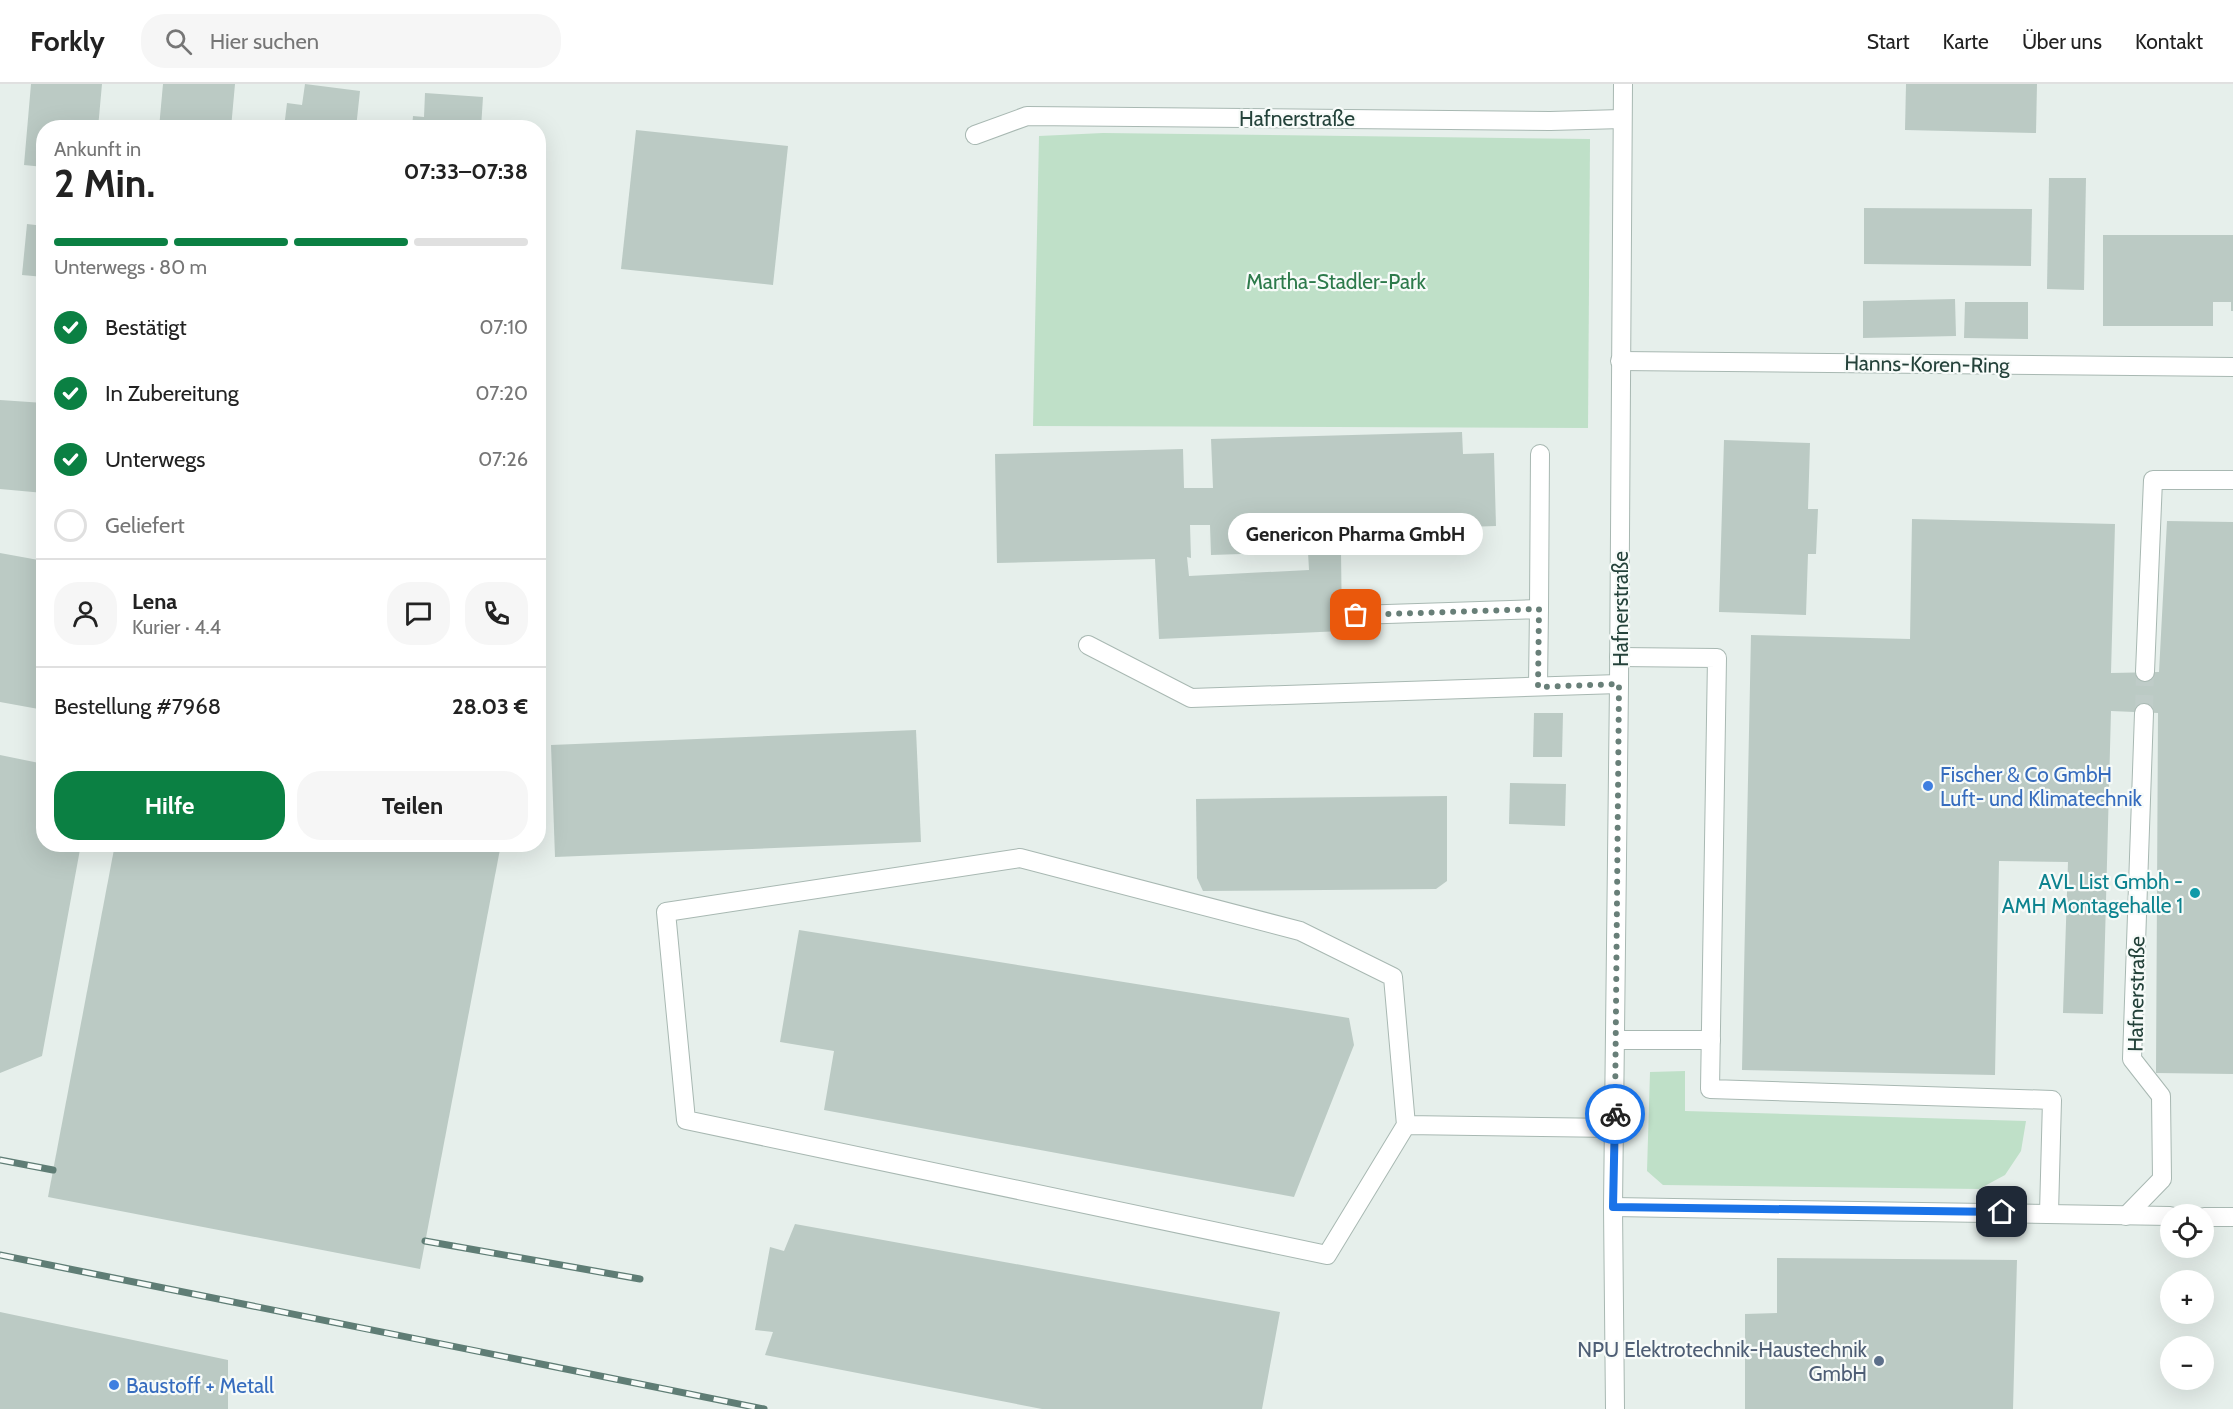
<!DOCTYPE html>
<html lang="de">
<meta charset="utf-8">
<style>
:root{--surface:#fff;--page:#f6f6f6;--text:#222;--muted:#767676;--line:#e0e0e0;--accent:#0b8043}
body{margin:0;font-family:Cabin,sans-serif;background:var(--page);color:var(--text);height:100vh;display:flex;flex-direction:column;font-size:22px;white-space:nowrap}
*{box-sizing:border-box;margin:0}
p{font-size:20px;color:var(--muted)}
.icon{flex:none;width:33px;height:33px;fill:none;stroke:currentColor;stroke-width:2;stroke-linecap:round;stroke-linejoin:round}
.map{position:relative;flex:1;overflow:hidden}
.side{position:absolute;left:36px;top:36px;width:510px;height:732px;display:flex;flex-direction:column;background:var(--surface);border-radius:24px;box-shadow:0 6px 24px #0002}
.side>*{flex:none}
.fabs{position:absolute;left:2160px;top:1120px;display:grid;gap:12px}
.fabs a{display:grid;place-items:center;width:54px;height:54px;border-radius:50%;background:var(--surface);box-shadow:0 6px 24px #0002;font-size:30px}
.pin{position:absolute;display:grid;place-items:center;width:51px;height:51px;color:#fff;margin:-26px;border-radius:12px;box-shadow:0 3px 9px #0006}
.courier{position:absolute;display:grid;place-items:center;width:60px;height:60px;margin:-30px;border:4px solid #1a73e8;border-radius:50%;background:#fff;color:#222;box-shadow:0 2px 8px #0007}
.bubble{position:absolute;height:42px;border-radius:21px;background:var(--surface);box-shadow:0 6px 24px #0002;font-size:20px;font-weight:800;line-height:42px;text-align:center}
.summary em{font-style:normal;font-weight:800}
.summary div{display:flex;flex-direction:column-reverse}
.summary{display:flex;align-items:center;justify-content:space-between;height:102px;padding:0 18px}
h1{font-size:39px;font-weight:800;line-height:45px}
.bar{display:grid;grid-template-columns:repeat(4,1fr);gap:9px 6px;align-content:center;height:72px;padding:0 18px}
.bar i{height:8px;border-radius:4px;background:var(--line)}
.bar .on{background:var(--accent)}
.bar p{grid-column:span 4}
.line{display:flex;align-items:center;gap:15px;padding:0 18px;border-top:2px solid var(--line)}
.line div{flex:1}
.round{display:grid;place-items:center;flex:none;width:63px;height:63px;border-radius:24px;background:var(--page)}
ol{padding:0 18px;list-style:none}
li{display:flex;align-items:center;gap:18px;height:66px}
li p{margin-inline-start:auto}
li .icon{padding:6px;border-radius:50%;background:var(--accent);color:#fff;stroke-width:4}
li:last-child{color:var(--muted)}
li i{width:33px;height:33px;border:3px solid var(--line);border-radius:50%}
.primary-button{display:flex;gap:12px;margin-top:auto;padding:12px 18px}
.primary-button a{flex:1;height:69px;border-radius:24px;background:var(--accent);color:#fff;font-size:24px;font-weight:800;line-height:69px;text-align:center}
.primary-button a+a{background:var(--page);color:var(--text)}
header{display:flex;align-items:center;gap:36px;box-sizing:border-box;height:84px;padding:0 30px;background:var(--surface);border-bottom:2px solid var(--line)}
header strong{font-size:28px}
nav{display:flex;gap:33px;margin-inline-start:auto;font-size:21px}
.search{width:420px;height:54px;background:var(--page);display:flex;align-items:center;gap:15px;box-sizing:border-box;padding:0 21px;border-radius:24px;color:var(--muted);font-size:22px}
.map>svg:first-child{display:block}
.green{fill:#bfe0c8}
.building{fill:#bbcac4;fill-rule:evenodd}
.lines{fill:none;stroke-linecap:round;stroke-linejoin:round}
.minor-tunnel{stroke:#bfccc8;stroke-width:18;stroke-dasharray:18 9;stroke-linecap:butt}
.minor-casing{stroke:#a8b8b2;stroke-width:20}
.minor{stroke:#fff;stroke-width:18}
.rail-casing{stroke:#5f7d75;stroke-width:7}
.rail{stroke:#f7fbf9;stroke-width:4.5;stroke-dasharray:14;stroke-linecap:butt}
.done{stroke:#687f78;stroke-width:6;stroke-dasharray:0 10.8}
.route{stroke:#1a73e8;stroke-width:8}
.shop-dot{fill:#3f7fe0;stroke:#f7fbf9;stroke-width:2}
.culture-dot{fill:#0f9aa8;stroke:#f7fbf9;stroke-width:2}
.service-dot{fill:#5c6f8a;stroke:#f7fbf9;stroke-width:2}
.labels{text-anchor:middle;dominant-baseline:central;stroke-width:4.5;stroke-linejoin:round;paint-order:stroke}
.street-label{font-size:21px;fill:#24423a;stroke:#f7fbf9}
.park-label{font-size:21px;fill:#2d7a4b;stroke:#f7fbf9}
.shop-label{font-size:21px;fill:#366cbe;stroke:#f7fbf9;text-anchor:start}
.culture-label{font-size:21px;fill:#0d838f;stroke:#f7fbf9;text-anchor:end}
.service-label{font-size:21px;fill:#4e5e75;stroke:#f7fbf9;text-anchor:end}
</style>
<header>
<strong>Forkly</strong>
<div class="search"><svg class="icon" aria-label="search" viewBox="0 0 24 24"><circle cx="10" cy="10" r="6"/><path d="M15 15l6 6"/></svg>Hier suchen</div>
<nav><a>Start</a><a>Karte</a><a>Über uns</a><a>Kontakt</a></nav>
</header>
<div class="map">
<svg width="2233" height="1325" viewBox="0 0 2233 1325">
<rect width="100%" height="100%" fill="#e6efeb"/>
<g class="green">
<path d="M1103,49L1590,55L1588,344L1033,342L1039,52Z"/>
<path d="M1685,987V1027L2026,1037L2021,1067L2005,1091L1979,1105L1663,1101L1647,1087L1650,988Z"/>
</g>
<g class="building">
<path d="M31,0H102L98,44H44V83L24,81Z"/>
<path d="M163,0H235L231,44H159Z"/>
<path d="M305,0L360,7L356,44H284L287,19L302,21Z"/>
<path d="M1906,0H2037L2036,49L1905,46Z"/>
<path d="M425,9L483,13L481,44H412L413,32L424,33Z"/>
<path d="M636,46L788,62L773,201L621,185Z"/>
<path d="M2049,94H2086L2084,206L2047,205Z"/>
<path d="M1864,124L2032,125L2031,182L1864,180Z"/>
<path d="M27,140L44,142V193L22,191Z"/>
<path d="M2103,151H2233V227H2231V218H2213V242H2103Z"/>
<path d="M1955,215L1956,252L1863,254V217Z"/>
<path d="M1965,218H2028V255L1964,254Z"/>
<path d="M0,316L44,319V409L0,405Z"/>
<path d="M1462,348L1463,370L1494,369L1496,442L1466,443L1467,464L1341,467L1342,547L1159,555L1155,475L997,479L995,370L1183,365L1184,404H1213L1211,355ZM1190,441H1210L1211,471L1308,468L1309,486L1189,492L1187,473L1191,474Z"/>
<path d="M1724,356L1810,359L1808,425H1818L1816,470H1808L1806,531L1719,528Z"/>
<path d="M1912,435L2115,440L2111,589L2159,588L2167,437L2233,438V990L2156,989L2158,629L2111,627L2103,930L2063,929L2068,778L1999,777L1995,991L1742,986L1751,551L1910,555Z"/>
<path d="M0,469L44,477V626L0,618Z"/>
<path d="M1534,629H1563L1562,673H1533Z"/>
<path d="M916,646L921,758L555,773L551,661Z"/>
<path d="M0,671L44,680V760H81L42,972L0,989Z"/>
<path d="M1510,699L1566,700L1565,742L1509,740Z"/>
<path d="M1447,712V797L1436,805L1203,807L1197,794L1196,715Z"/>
<path d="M115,760H501L420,1185L48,1113Z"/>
<path d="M799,846L1349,934L1354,961L1294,1113L824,1026L834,967L780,958Z"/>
<path d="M795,1140L1280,1228L1262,1325H1042L765,1271L773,1248L755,1246L770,1163L784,1167Z"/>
<path d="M1777,1174L2017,1176L2013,1325H1745V1230L1777,1229Z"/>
<path d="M0,1228L228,1276V1325H0Z"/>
</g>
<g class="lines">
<path class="minor-tunnel" d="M2144,629L2145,588"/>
<defs>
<g id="minor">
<path d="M975,51L1027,32L1550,37L1622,35"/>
<path d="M1620,277L2233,283"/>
<path d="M1539,525L1540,370"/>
<path d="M1356,531L1539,525L1538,602"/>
<path d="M1088,561L1191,614L1619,600"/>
<path d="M1619,573L1717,574L1710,1005L2052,1016L2049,1129"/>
<path d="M2145,588L2153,396H2233"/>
<path d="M1616,956H1711"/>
<path d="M1406,1041L1327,1171L686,1036L666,828L1020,774L1300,847L1393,893L1406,1041L1614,1044"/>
<path d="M1613,1123L2170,1132"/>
<path d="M2126,1132L2162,1095L2161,1012L2132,975L2144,629"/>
<path d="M2204,1133H2233"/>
<path d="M1615,1325L1613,1123L1619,600L1623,0"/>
</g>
</defs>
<use href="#minor" class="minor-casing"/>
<use href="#minor" class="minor"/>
<defs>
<g id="rail">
<path d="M0,1076L53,1086"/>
<path d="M425,1157L640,1195"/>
<path d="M0,1171L764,1325"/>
</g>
</defs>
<use href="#rail" class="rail-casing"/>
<use href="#rail" class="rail"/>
</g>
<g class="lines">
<path class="done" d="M1356,531L1539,525L1538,603L1619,600L1615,1030"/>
<path class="route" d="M1615,1030L1613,1123L2002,1128"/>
</g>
<g class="shop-dot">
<circle cx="1928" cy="702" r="6"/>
<circle cx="114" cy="1301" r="6"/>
</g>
<circle class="culture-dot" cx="2195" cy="809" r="6"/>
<circle class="service-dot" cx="1879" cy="1277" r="6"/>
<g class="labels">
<g class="street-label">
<text x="1297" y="34">Hafnerstraße</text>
<text transform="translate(1927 280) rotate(1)">Hanns-Koren-Ring</text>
<text transform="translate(1620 525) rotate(-90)">Hafnerstraße</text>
<text transform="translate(2136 910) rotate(-89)">Hafnerstraße</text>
</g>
<g class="park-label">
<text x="1336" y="197">Martha-Stadler-Park</text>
</g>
<g class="shop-label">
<text x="1940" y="690">Fischer &amp; Co GmbH<tspan x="1940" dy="24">Luft- und Klimatechnik</tspan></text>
<text x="126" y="1301">Baustoff + Metall</text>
</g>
<g class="culture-label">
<text x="2183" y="797">AVL List Gmbh -<tspan x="2183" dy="24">AMH Montagehalle 1</tspan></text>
</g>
<g class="service-label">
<text x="1867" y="1265">NPU Elektrotechnik-Haustechnik<tspan x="1867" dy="24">GmbH</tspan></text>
</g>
</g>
</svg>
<div class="fabs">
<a><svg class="icon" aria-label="locate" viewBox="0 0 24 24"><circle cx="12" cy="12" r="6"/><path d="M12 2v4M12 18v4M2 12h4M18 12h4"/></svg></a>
<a>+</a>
<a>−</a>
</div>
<div class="pin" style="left:1356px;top:531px;background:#ea580c"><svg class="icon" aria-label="bag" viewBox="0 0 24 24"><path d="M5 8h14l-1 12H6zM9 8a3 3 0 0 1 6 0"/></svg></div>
<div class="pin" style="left:2002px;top:1128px;background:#1f2937"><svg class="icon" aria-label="home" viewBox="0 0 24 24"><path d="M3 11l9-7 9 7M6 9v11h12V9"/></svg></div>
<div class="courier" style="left:1615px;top:1030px"><svg class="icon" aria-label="bike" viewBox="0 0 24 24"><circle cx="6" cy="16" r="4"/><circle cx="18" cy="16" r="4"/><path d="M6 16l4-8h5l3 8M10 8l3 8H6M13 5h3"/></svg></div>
<div class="bubble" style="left:1228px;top:429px;width:255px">Genericon Pharma GmbH</div>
<section class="side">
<div class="summary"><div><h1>2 Min.</h1><p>Ankunft in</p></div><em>07:33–07:38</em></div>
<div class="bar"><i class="on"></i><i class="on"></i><i class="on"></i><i></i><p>Unterwegs · 80 m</p></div>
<ol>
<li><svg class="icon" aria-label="check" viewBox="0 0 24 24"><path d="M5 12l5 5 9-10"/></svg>Bestätigt<p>07:10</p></li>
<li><svg class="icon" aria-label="check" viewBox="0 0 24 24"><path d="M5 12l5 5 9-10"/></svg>In Zubereitung<p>07:20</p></li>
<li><svg class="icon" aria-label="check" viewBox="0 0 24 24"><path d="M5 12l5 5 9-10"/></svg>Unterwegs<p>07:26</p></li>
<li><i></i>Geliefert</li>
</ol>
<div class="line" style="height:108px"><a class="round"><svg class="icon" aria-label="person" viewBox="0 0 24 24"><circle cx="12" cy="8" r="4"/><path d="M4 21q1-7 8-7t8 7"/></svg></a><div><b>Lena</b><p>Kurier · 4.4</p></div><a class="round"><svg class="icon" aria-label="chat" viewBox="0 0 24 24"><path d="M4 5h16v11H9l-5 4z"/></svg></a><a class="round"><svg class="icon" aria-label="phone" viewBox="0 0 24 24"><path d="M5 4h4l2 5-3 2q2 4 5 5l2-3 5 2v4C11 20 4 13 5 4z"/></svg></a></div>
<div class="line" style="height:78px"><div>Bestellung #7968</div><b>28.03 €</b></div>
<div class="primary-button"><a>Hilfe</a><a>Teilen</a></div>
</section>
</div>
